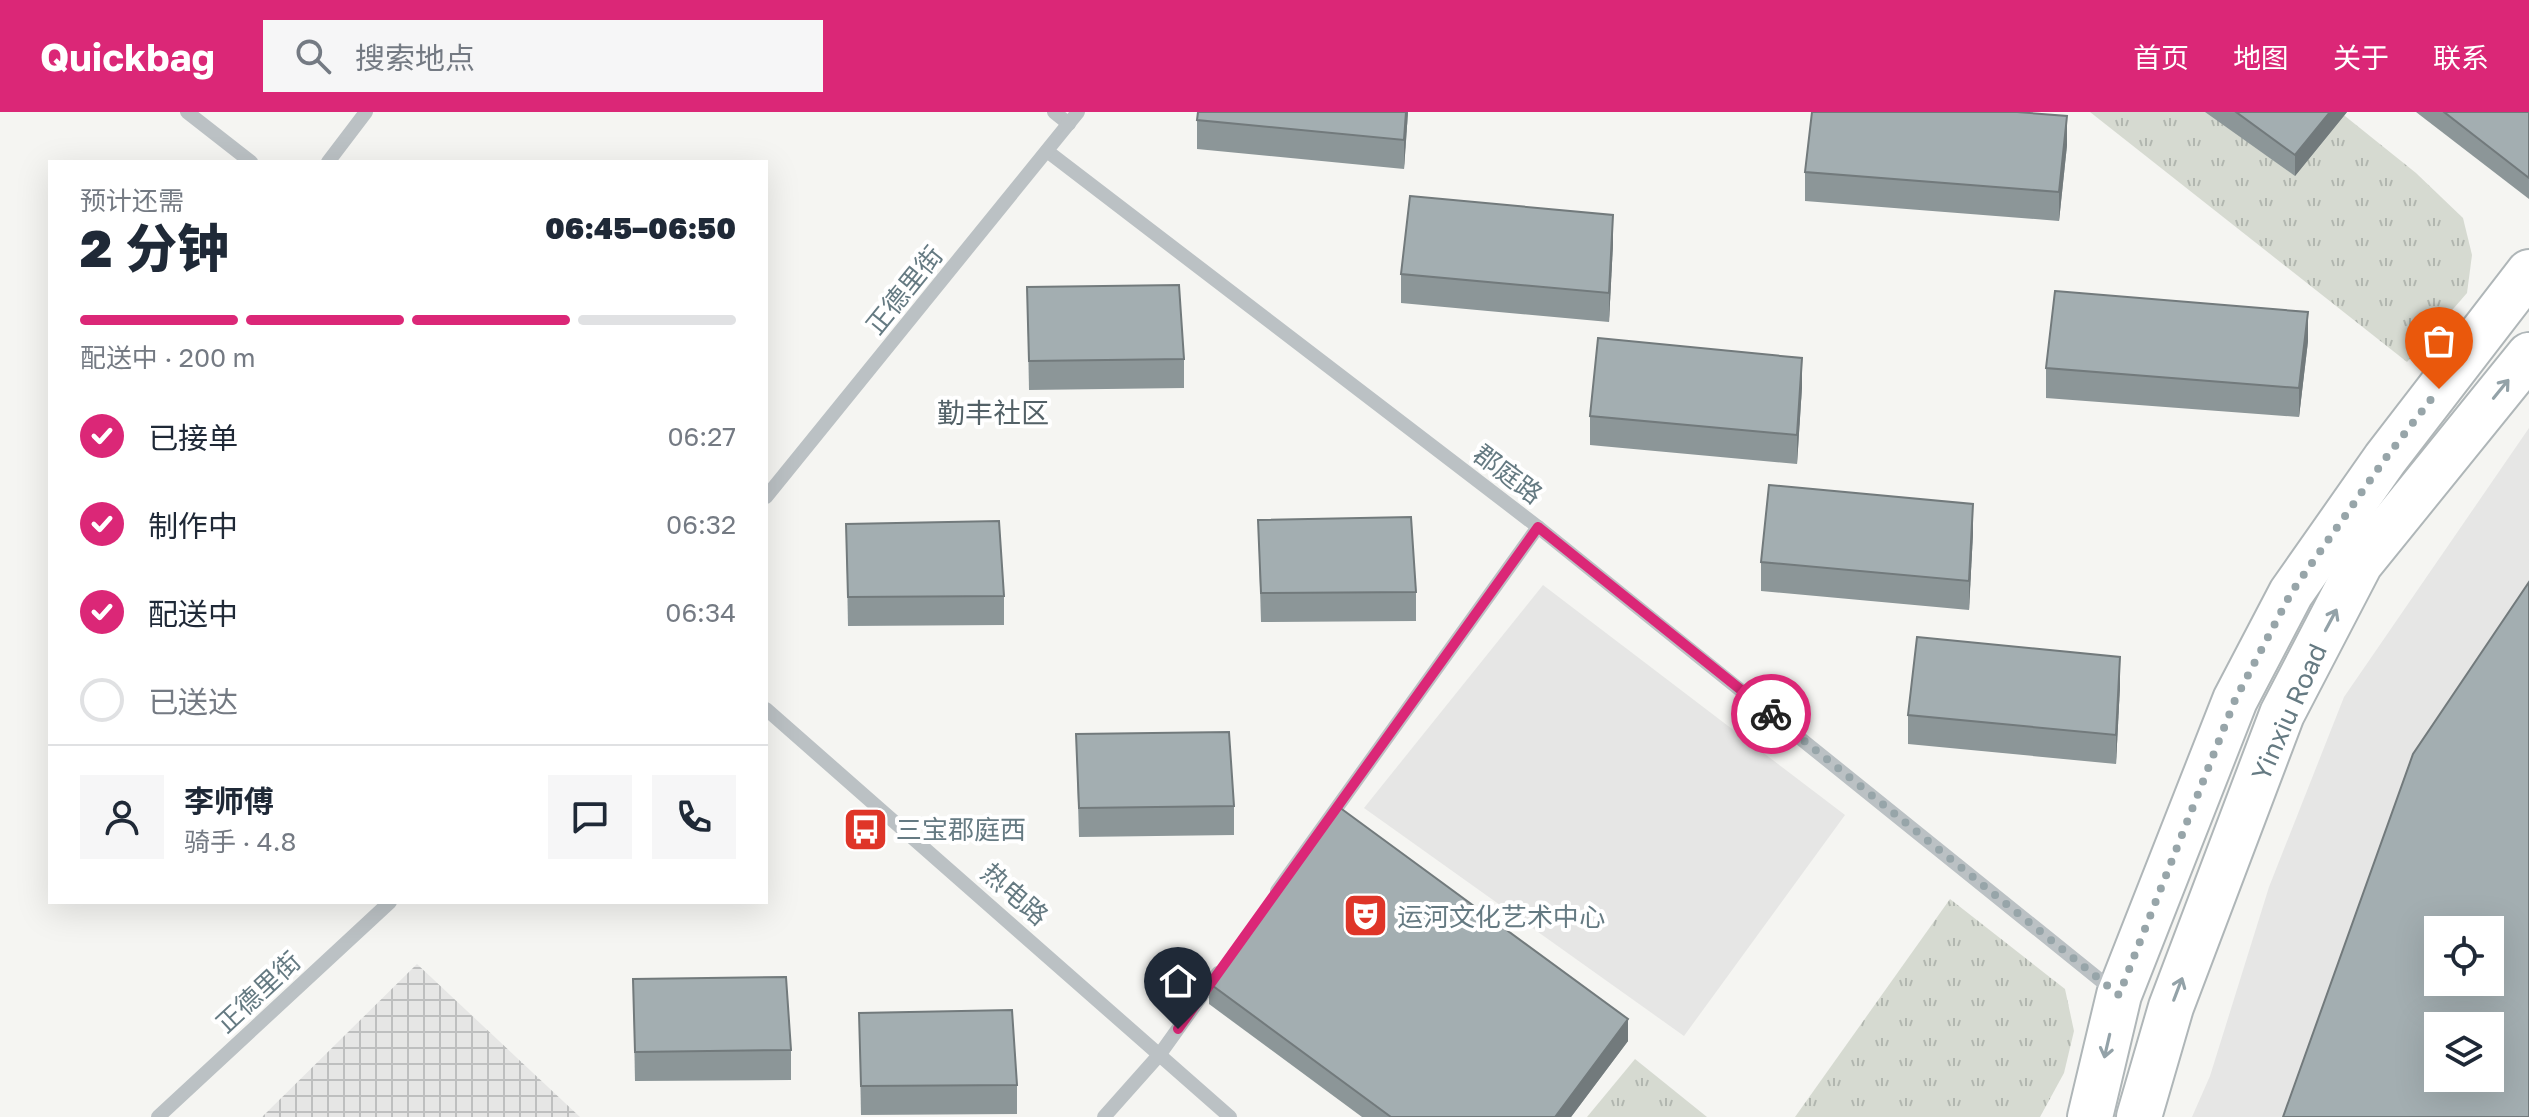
<!DOCTYPE html>
<html lang="zh">
<meta charset="utf-8">
<style>
:root{--surface:#fff;--page:#f6f6f7;--text:#1f2937;--muted:#747a83;--line:#e0e1e3;--accent:#db2777}
body{margin:0;font-family:"Golos Text","Noto Sans SC",sans-serif;background:var(--page);color:var(--text);height:100vh;display:flex;flex-direction:column;font-size:30px;white-space:nowrap}
*{box-sizing:border-box;margin:0}
p{font-size:26px;color:var(--muted)}
.icon{flex:none;width:44px;height:44px;fill:none;stroke:currentColor;stroke-width:2;stroke-linecap:round;stroke-linejoin:round}
.map{position:relative;flex:1;overflow:hidden}
.details{position:absolute;left:48px;top:48px;width:720px;height:744px;display:flex;flex-direction:column;background:var(--surface);border-radius:0px;box-shadow:0 8px 32px #0002}
.details>*{flex:none}
.tools{position:absolute;left:2424px;top:804px;display:grid;gap:16px}
.tools a{display:grid;place-items:center;width:80px;height:80px;border-radius:0px;background:var(--surface);box-shadow:0 8px 32px #0002;font-size:40px}
.pin{position:absolute;display:grid;place-items:center;width:68px;height:68px;color:#fff;margin:-82px -34px;border-radius:50% 50% 50% 0;rotate:-45deg;box-shadow:0 0 8px #0007}
.pin .icon{rotate:45deg}
.courier{position:absolute;display:grid;place-items:center;width:80px;height:80px;margin:-40px;border:6px solid #db2777;border-radius:50%;background:#fff;color:#222;box-shadow:0 2px 10px #0007}
.overview em{font-style:normal;font-weight:800}
.overview div{display:flex;flex-direction:column-reverse}
.overview{display:flex;align-items:center;justify-content:space-between;height:136px;padding:0 32px}
h1{font-size:52px;font-weight:800;line-height:60px}
.bar{display:grid;grid-template-columns:repeat(4,1fr);gap:12px 8px;align-content:center;height:96px;padding:0 32px}
.bar i{height:10px;border-radius:6px;background:var(--line)}
.bar .selected{background:var(--accent)}
.bar p{grid-column:span 4}
.line{display:flex;align-items:center;gap:20px;padding:0 32px;border-top:2px solid var(--line)}
.line div{flex:1}
.round{display:grid;place-items:center;flex:none;width:84px;height:84px;border-radius:0px;background:var(--page)}
ol{padding:0 32px;list-style:none}
li{display:flex;align-items:center;gap:24px;height:88px}
li p{margin-inline-start:auto}
li .icon{padding:8px;border-radius:50%;background:var(--accent);color:#fff;stroke-width:4}
li:last-child{color:var(--muted)}
li i{width:44px;height:44px;border:4px solid var(--line);border-radius:50%}
header{display:flex;align-items:center;gap:48px;box-sizing:border-box;height:112px;padding:0 40px;background:var(--accent);color:#fff}
header strong{font-size:38px}
nav{display:flex;gap:44px;margin-inline-start:auto;font-size:28px}
.search{width:560px;height:72px;background:var(--page);display:flex;align-items:center;gap:20px;box-sizing:border-box;padding:0 28px;border-radius:0px;color:var(--muted);font-size:30px}
.map>svg:first-child{display:block}
.built{fill:#e6e6e5;fill-rule:evenodd}
.industrial{fill:url(#industrial-grid)}
.grass{fill:url(#grass-tufts)}
.lines{fill:none;stroke-linecap:round;stroke-linejoin:round}
.major-casing{stroke:#afb6b8;stroke-width:48}
.minor{stroke:#bbc1c4;stroke-width:14}
.major{stroke:#fff;stroke-width:44}
.wall{fill:#8c9698}
.shaded-wall{fill:#727a7c}
.building{fill:#a3aeb1;stroke:#727a7c;stroke-width:2;fill-rule:evenodd}
.oneway{stroke:#93a2a8}
.done{stroke:#97a5a9;stroke-width:8;stroke-dasharray:0 14.4}
.route{stroke:#db2777;stroke-width:10}
.labels{text-anchor:middle;dominant-baseline:central;stroke-width:8;stroke-linejoin:round;paint-order:stroke}
.street-label{font-size:26px;fill:#657a82;stroke:#fff}
.poi-label{font-size:26px;fill:#657a82;stroke:#fff;text-anchor:start}
.neighbourhood-label{font-size:28px;fill:#536167;stroke:#fff}
</style>
<header>
<strong>Quickbag</strong>
<div class="search"><svg class="icon" aria-label="search" viewBox="0 0 24 24"><circle cx="10" cy="10" r="6"/><path d="M15 15l6 6"/></svg>搜索地点</div>
<nav><a>首页</a><a>地图</a><a>关于</a><a>联系</a></nav>
</header>
<div class="map">
<svg width="2529" height="1005" viewBox="0 0 2529 1005">
<defs>
<pattern id="industrial-grid" width="8" height="8" patternUnits="userSpaceOnUse" patternTransform="scale(2)"><rect width="8" height="8" fill="#e6e6e5"/><path d="M0 4h8M4 0v8" fill="none" stroke="#bebfbf"/></pattern>
<pattern id="grass-tufts" width="24" height="20" patternUnits="userSpaceOnUse" patternTransform="scale(2)"><rect width="24" height="20" fill="#d6dad1"/><path d="M3 7l-1-3M5 7V3M7 7l1-3M15 17l-1-3M17 17v-4M19 17l1-3" fill="none" stroke="#b1b6af"/></pattern>
</defs>
<rect width="100%" height="100%" fill="#f5f5f2"/>
<g class="built">
<path d="M2529,316V1005H2192L2210,964L2269,775L2344,585ZM2438,818H2490V870H2438ZM2438,914H2490V966H2438Z"/>
<path d="M1543,473L1845,703L1684,924L1364,696Z"/>
</g>
<path class="industrial" d="M417,852L580,1005H262Z"/>
<g class="grass">
<path d="M2090,0H2340L2416,61L2463,106L2472,143L2467,181L2407,250Z"/>
<path d="M1950,787L2065,877L2074,919L2064,961L2040,1005H1795Z"/>
<path d="M1635,947L1707,1005H1587Z"/>
</g>
<g class="lines">
<defs>
<g id="major">
<path d="M2090,1005L2119,883L2235,588L2291,481L2385,347L2529,160"/>
<path d="M2139,1005L2171,895L2282,602L2360,452L2529,243"/>
</g>
</defs>
<use href="#major" class="major-casing"/>
<g class="minor">
<path d="M187,0L251,50"/>
<path d="M1054,0L1069,12"/>
<path d="M1047,39L1538,415L2115,880"/>
<path d="M328,50L366,0"/>
<path d="M766,385L1078,0"/>
<path d="M766,597L1230,1005"/>
<path d="M1277,779L1538,415"/>
<path d="M158,1005L390,790"/>
<path d="M1104,1005L1160,942L1218,861"/>
</g>
<use href="#major" class="major"/>
</g>
<g class="wall">
<path d="M1408,0L1404,57L1197,37V8Z"/>
<path d="M2205,0H2347L2295,64Z"/>
<path d="M2416,0H2529V87Z"/>
<path d="M2067,33L2059,109L1805,89V60Z"/>
<path d="M1613,132L1609,210L1401,191V162Z"/>
<path d="M1027,175L1184,247V276L1029,278Z"/>
<path d="M2308,229L2299,305L2046,286V256Z"/>
<path d="M1802,275L1797,352L1590,333V304Z"/>
<path d="M1258,408L1416,480V509L1261,510Z"/>
<path d="M846,412L1004,484V513L848,514Z"/>
<path d="M1973,421L1969,498L1761,479V450Z"/>
<path d="M2120,574L2116,652L1908,632V603Z"/>
<path d="M1076,622L1234,694V723L1079,725Z"/>
<path d="M633,867L791,938V968L635,969Z"/>
<path d="M1209,871L1628,929L1571,1005H1362L1209,892Z"/>
<path d="M859,901L1017,973V1002L861,1003Z"/>
</g>
<g class="shaded-wall">
<path d="M1406,0H1408L1404,57V28Z"/>
<path d="M2330,0H2347L2295,64V43Z"/>
<path d="M2067,4V33L2059,109V80Z"/>
<path d="M1613,103V132L1609,210V181Z"/>
<path d="M2308,200V229L2299,305V276Z"/>
<path d="M1802,246V275L1797,352V323Z"/>
<path d="M1973,392V421L1969,498V469Z"/>
<path d="M2120,545V574L2116,652V623Z"/>
<path d="M1628,907V929L1571,1005H1555Z"/>
</g>
<g class="building">
<path d="M1198,0H1406L1404,28L1197,8Z"/>
<path d="M1812,0H2017L2067,4L2059,80L1805,60Z"/>
<path d="M2236,0H2330L2295,43Z"/>
<path d="M2444,0H2529V66Z"/>
<path d="M1410,84L1613,103L1609,181L1401,162Z"/>
<path d="M1179,173L1184,247L1029,249L1027,175Z"/>
<path d="M2055,179L2308,200L2299,276L2046,256Z"/>
<path d="M1598,226L1802,246L1797,323L1590,304Z"/>
<path d="M1769,373L1973,392L1969,469L1761,450Z"/>
<path d="M1411,405L1416,480L1261,481L1258,408Z"/>
<path d="M999,409L1004,484L848,485L846,412Z"/>
<path d="M2529,470V1005H2283L2413,642ZM2438,818H2490V870H2438ZM2438,914H2490V966H2438Z"/>
<path d="M1917,525L2120,545L2116,623L1908,603Z"/>
<path d="M1229,620L1234,694L1079,696L1076,622Z"/>
<path d="M1339,695L1628,907L1555,1005H1391L1209,871Z"/>
<path d="M786,865L791,938L635,940L633,867Z"/>
<path d="M1012,898L1017,973L861,974L859,901Z"/>
</g>
<defs><path id="oneway-shaft" d="M-6 0H5M1.5-3L5.5 0L1.5 3" fill="none" stroke-width="1.6" stroke-linecap="round" stroke-linejoin="round" transform="scale(2)"/></defs>
<g class="oneway">
<use href="#oneway-shaft" transform="translate(2501 277) rotate(-51)"/>
<use href="#oneway-shaft" transform="translate(2331 508) rotate(-62)"/>
<use href="#oneway-shaft" transform="translate(2178 877) rotate(-69)"/>
<use href="#oneway-shaft" transform="translate(2107 934) rotate(103)"/>
</g>
<g class="lines">
<path class="done" d="M1771,602L2119,883L2235,588L2291,481L2385,347L2439,277"/>
<path class="route" d="M1178,917L1538,415L1771,602"/>
</g>
<defs>
<symbol id="bus-square" viewBox="-11 -11 22 22"><rect x="-9" y="-9" width="18" height="18" rx="4" fill="#df3528" stroke="#fff"/><path d="M-5-6H5V4H4V6H2V4H-2V6H-4V4H-5ZM-3.5-4V0h7V-4ZM-3.5 1.2v1.5H-2V1.2ZM2 1.2v1.5H3.5V1.2Z" fill="#fff"/></symbol>
<symbol id="theatre-square" viewBox="-11 -11 22 22"><rect x="-9" y="-9" width="18" height="18" rx="4" fill="#df3528" stroke="#fff"/><path d="M-5-5.5Q0-4 5-5.5V0Q5 5 0 6Q-5 5-5 0ZM-3.3-2.5H-1v1.5H-3.3ZM1-2.5H3.3v1.5H1ZM-2.8 1Q0 5.5 2.8 1Z" fill="#fff"/></symbol>
</defs>
<g fill-rule="evenodd">
<use href="#bus-square" x="840" y="692" width="51" height="51"/>
<use href="#theatre-square" x="1340" y="778" width="51" height="51"/>
</g>
<g class="labels">
<g class="street-label">
<text transform="translate(904 178) rotate(-51)">正德里街</text>
<text transform="translate(1508 362) rotate(37)">郡庭路</text>
<text transform="translate(2289 600) rotate(-66)">Yinxiu Road</text>
<text transform="translate(1015 782) rotate(41)">热电路</text>
<text transform="translate(258 880) rotate(-43)">正德里街</text>
</g>
<g class="poi-label">
<text x="896" y="717">三宝郡庭西</text>
<text x="1397" y="804">运河文化艺术中心</text>
</g>
<g class="neighbourhood-label">
<text x="993" y="300">勤丰社区</text>
</g>
</g>
</svg>
<div class="tools">
<a><svg class="icon" aria-label="locate" viewBox="0 0 24 24"><circle cx="12" cy="12" r="6"/><path d="M12 2v4M12 18v4M2 12h4M18 12h4"/></svg></a>
<a><svg class="icon" aria-label="layers" viewBox="0 0 24 24"><path d="M12 4l9 5-9 5-9-5zM3 14l9 5 9-5"/></svg></a>
</div>
<div class="pin" style="left:2439px;top:277px;background:#ea580c"><svg class="icon" aria-label="bag" viewBox="0 0 24 24"><path d="M5 8h14l-1 12H6zM9 8a3 3 0 0 1 6 0"/></svg></div>
<div class="pin" style="left:1178px;top:917px;background:#1f2937"><svg class="icon" aria-label="home" viewBox="0 0 24 24"><path d="M3 11l9-7 9 7M6 9v11h12V9"/></svg></div>
<div class="courier" style="left:1771px;top:602px"><svg class="icon" aria-label="bike" viewBox="0 0 24 24"><circle cx="6" cy="16" r="4"/><circle cx="18" cy="16" r="4"/><path d="M6 16l4-8h5l3 8M10 8l3 8H6M13 5h3"/></svg></div>
<section class="details">
<div class="overview"><div><h1>2 分钟</h1><p>预计还需</p></div><em>06:45–06:50</em></div>
<div class="bar"><i class="selected"></i><i class="selected"></i><i class="selected"></i><i></i><p>配送中 · 200 m</p></div>
<ol>
<li><svg class="icon" aria-label="check" viewBox="0 0 24 24"><path d="M5 12l5 5 9-10"/></svg>已接单<p>06:27</p></li>
<li><svg class="icon" aria-label="check" viewBox="0 0 24 24"><path d="M5 12l5 5 9-10"/></svg>制作中<p>06:32</p></li>
<li><svg class="icon" aria-label="check" viewBox="0 0 24 24"><path d="M5 12l5 5 9-10"/></svg>配送中<p>06:34</p></li>
<li><i></i>已送达</li>
</ol>
<div class="line" style="height:144px"><a class="round"><svg class="icon" aria-label="person" viewBox="0 0 24 24"><circle cx="12" cy="8" r="4"/><path d="M4 21q1-7 8-7t8 7"/></svg></a><div><b>李师傅</b><p>骑手 · 4.8</p></div><a class="round"><svg class="icon" aria-label="chat" viewBox="0 0 24 24"><path d="M4 5h16v11H9l-5 4z"/></svg></a><a class="round"><svg class="icon" aria-label="phone" viewBox="0 0 24 24"><path d="M5 4h4l2 5-3 2q2 4 5 5l2-3 5 2v4C11 20 4 13 5 4z"/></svg></a></div>
</section>
</div>
